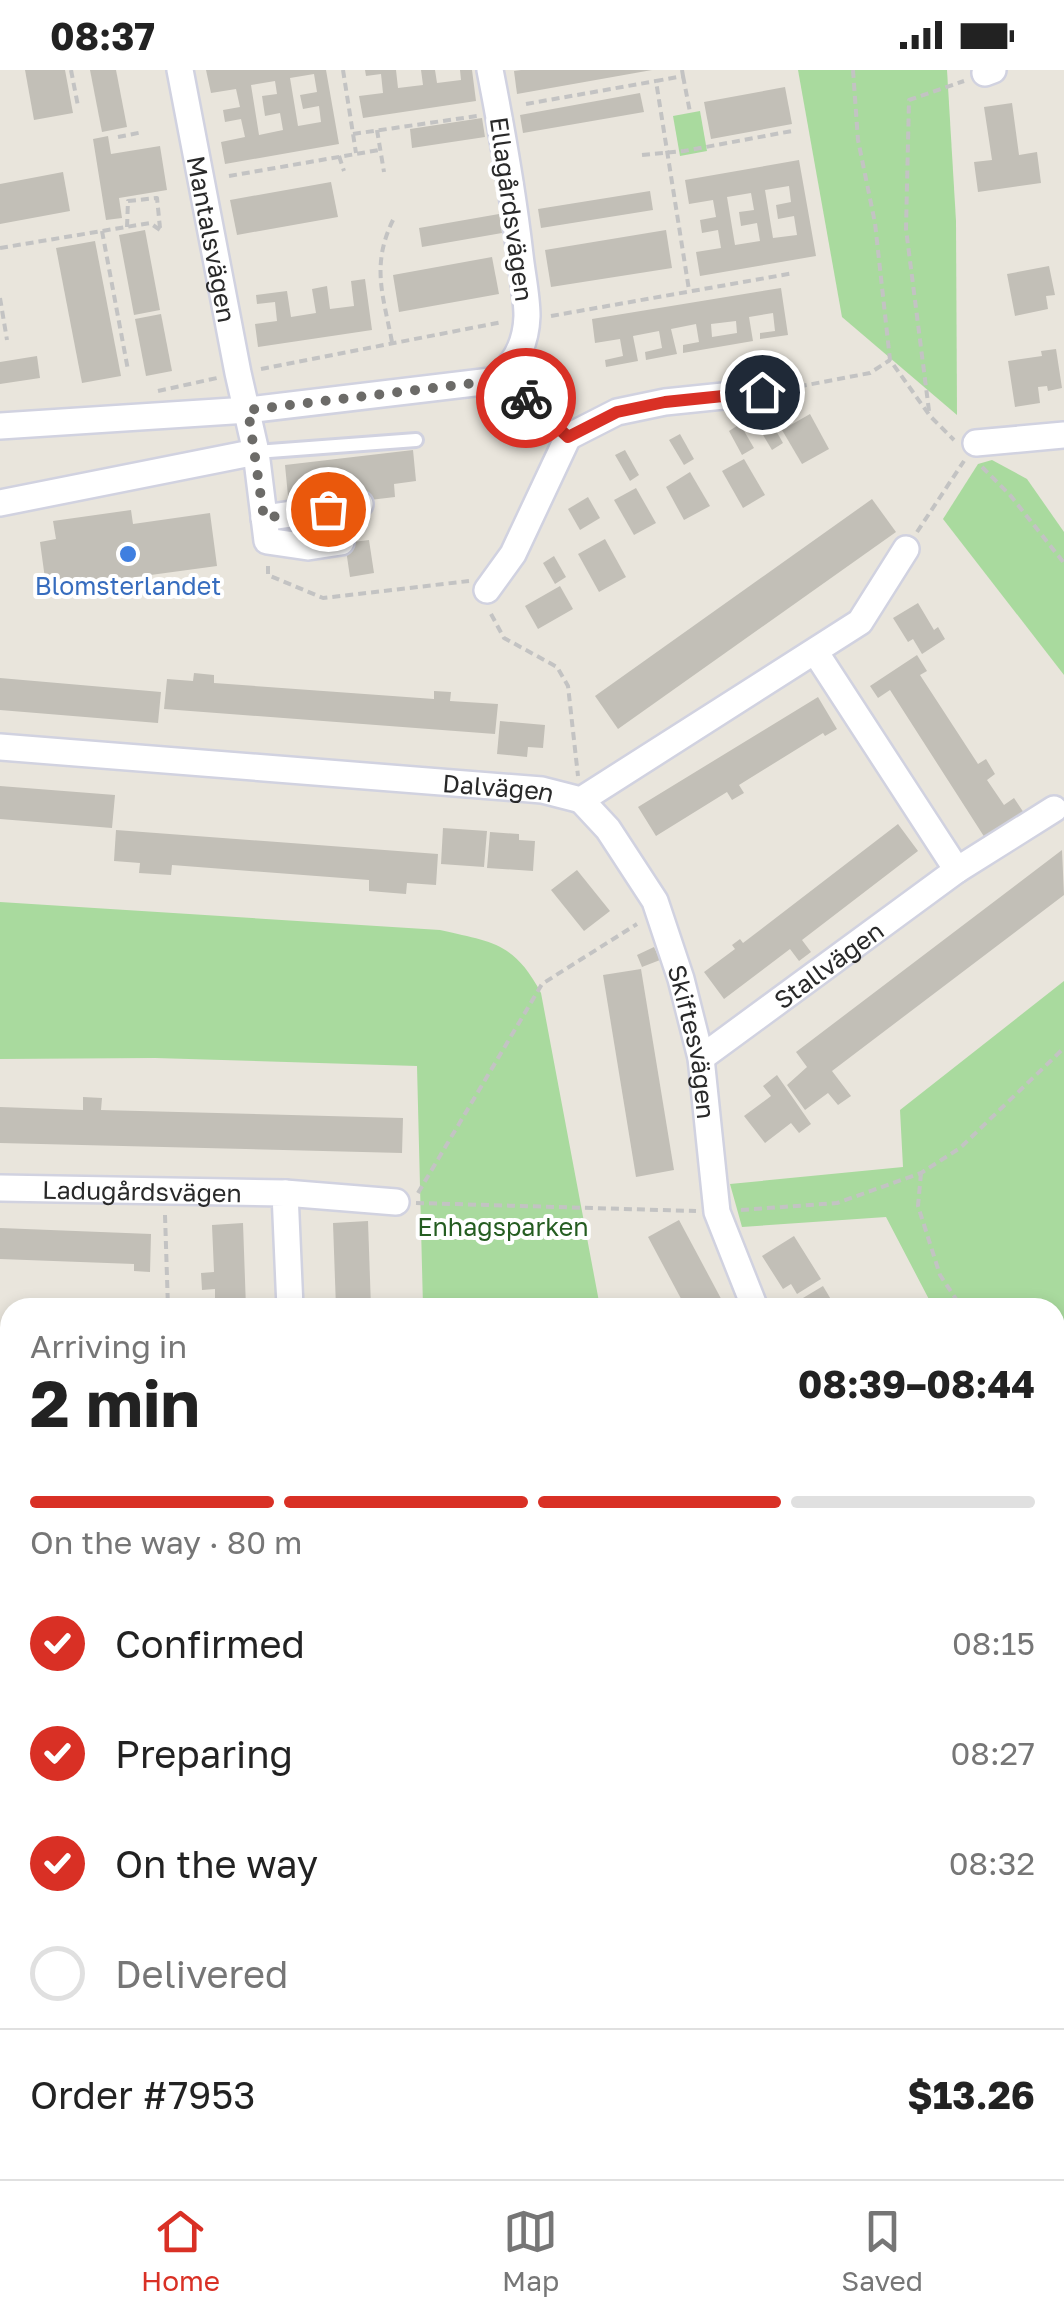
<!DOCTYPE html>
<meta charset="utf-8">
<style>
:root{--surface:#fff;--page:#f6f6f6;--text:#222;--muted:#767676;--line:#e0e0e0;--accent:#d93025}
body{margin:0;font-family:"Golos Text",sans-serif;background:var(--page);color:var(--text);height:100vh;display:flex;flex-direction:column;font-size:38px;white-space:nowrap}
*{box-sizing:border-box;margin:0}
p{font-size:32px;color:var(--muted)}
.icon{flex:none;width:55px;height:55px;fill:none;stroke:currentColor;stroke-width:2;stroke-linecap:round;stroke-linejoin:round}
.map{position:relative;flex:1;overflow:hidden}
.side{position:absolute;left:0px;top:1228px;width:1065px;height:882px;display:flex;flex-direction:column;background:var(--surface);border-radius:30px 30px 0 0;box-shadow:0 5px 15px #0003}
.side>*{flex:none}
.pin{position:absolute;display:grid;place-items:center;width:85px;height:85px;color:#fff;margin:-42px;border:5px solid #fff;border-radius:50%;box-shadow:0 2px 10px #0007}
.courier{position:absolute;display:grid;place-items:center;width:100px;height:100px;margin:-50px;border:8px solid #d93025;border-radius:50%;background:#fff;color:#222;box-shadow:0 2px 12px #0007}
.head em{font-style:normal;font-weight:700}
.head div{display:flex;flex-direction:column-reverse}
.head{display:flex;align-items:center;justify-content:space-between;height:170px;padding:0 30px}
h1{font-size:65px;font-weight:700;line-height:75px}
.bar{display:grid;grid-template-columns:repeat(4,1fr);gap:15px 10px;align-content:center;height:120px;padding:0 30px}
.bar i{height:12px;border-radius:8px;background:var(--line)}
.bar .selected{background:var(--accent)}
.bar p{grid-column:span 4}
.line{display:flex;align-items:center;gap:25px;padding:0 30px;border-top:2px solid var(--line)}
.line div{flex:1}
ol{padding:0 30px;list-style:none}
li{display:flex;align-items:center;gap:30px;height:110px}
li p{margin-inline-start:auto}
li .icon{padding:10px;border-radius:50%;background:var(--accent);color:#fff;stroke-width:4}
li:last-child{color:var(--muted)}
li i{width:55px;height:55px;border:5px solid var(--line);border-radius:50%}
.status{display:flex;justify-content:space-between;align-items:center;height:70px;padding:0 50px;background:var(--surface);direction:ltr}
.status svg{height:28px;fill:currentColor}
.dock{display:flex;justify-content:space-around;align-items:center;height:140px;border-top:2px solid var(--line);background:var(--surface);font-size:28px;color:var(--muted)}
.dock a{display:grid;justify-items:center;gap:5px}
.dock .selected{color:var(--accent)}
.map>svg:first-child{display:block}
.green{fill:#a9da9e}
.pitch{fill:#b8e09b}
.building{fill:#c2bfb7;fill-rule:evenodd}
.lines{fill:none;stroke-linecap:round;stroke-linejoin:round}
.service-casing{stroke:#d1d2e0;stroke-width:18}
.minor-casing{stroke:#d1d2e0;stroke-width:30}
.path{stroke:#c3c3c3;stroke-width:4;stroke-dasharray:8 5;stroke-linecap:butt}
.service{stroke:#fff;stroke-width:12}
.minor{stroke:#fff;stroke-width:25}
.done{stroke:#6c6b68;stroke-width:10;stroke-dasharray:0 18}
.route{stroke:#d93025;stroke-width:12}
.shop-dot{fill:#3f7fe0;stroke:#fff;stroke-width:4}
.labels{text-anchor:middle;dominant-baseline:central;stroke-width:8;stroke-linejoin:round;paint-order:stroke}
.street-label{font-size:25px;fill:#292929;stroke:#fff}
.shop-label{font-size:25px;fill:#366cbe;stroke:#fff}
.park-label{font-size:25px;fill:#255d21;stroke:#fff}
</style>
<div class="status"><b>08:37</b><svg viewBox="0 0 49 12"><path d="M0 12V9h3v3zM5 12V6h3v6zM10 12V3h3v9zM15 12V0h3v12zM26 1h20v11H26zM47 4h2v5h-2z"/></svg></div>
<div class="map">
<svg width="1064" height="2109" viewBox="0 0 1064 2109">
<rect width="100%" height="100%" fill="#e9e5dc"/>
<g class="green">
<path d="M798,0H947L956,151L957,345L842,247Z"/>
<path d="M700,41L707,81L680,86L673,46Z"/>
<path d="M992,390L1027,409L1064,462V605L943,449L978,394Z"/>
<path d="M0,832L440,860C492,872 514,872 541,923L600,1237H423L417,996L155,988L0,989Z"/>
<path d="M1064,911V1441L1055,1429V1238L933,1237L886,1147L742,1157L730,1114L903,1097L900,1040Z"/>
<path d="M0,1730H10V1992L0,2016Z"/>
</g>
<path class="pitch" d="M1062,2004L1064,2109H983L979,2100H1055V2006Z"/>
<g class="building">
<path d="M25,0H65L73,43L34,50Z"/>
<path d="M90,0H116L127,57L102,62Z"/>
<path d="M206,0H326L339,74L225,94L221,72L245,67L241,49L225,52L223,40L240,37L236,19L211,23ZM314,4L317,22L300,25L303,39L319,36L321,52L298,56L290,8ZM275,11L277,24L262,26L265,46L280,43L283,60L259,65L251,15Z"/>
<path d="M365,0H396L398,18L423,15L421,0H435L437,13L461,10L460,0H472L476,31L363,48L359,26L383,23L381,4L366,6Z"/>
<path d="M652,0L517,24L514,1L521,0Z"/>
<path d="M785,17L792,54L711,69L704,32Z"/>
<path d="M640,23L644,42L523,63L520,45Z"/>
<path d="M1012,33L1019,85L1037,82L1041,113L978,122L974,92L992,90L984,37Z"/>
<path d="M482,48L485,67L412,78L410,59Z"/>
<path d="M108,66L111,84L160,76L167,120L119,128L122,148L106,150L93,69Z"/>
<path d="M799,90L816,186L700,206L696,182L721,178L718,160L702,163L700,150L716,147L713,130L689,134L685,110ZM789,116L791,132L776,135L778,149L794,146L797,165L773,168L765,120ZM751,123L754,140L739,142L741,156L757,153L760,171L735,175L727,127Z"/>
<path d="M63,102L70,141L0,154V114Z"/>
<path d="M331,112L338,147L237,165L230,130Z"/>
<path d="M650,121L653,140L541,158L538,139Z"/>
<path d="M499,144L502,163L422,177L419,158Z"/>
<path d="M145,160L160,240L134,245L119,165Z"/>
<path d="M666,160L672,198L551,217L545,180Z"/>
<path d="M95,171L121,306L82,313L56,178Z"/>
<path d="M492,187L499,224L399,242L393,205Z"/>
<path d="M1049,196L1055,225L1046,226L1048,239L1015,246L1007,204Z"/>
<path d="M365,209L372,260L258,277L255,254L277,251L275,232L257,234L256,225L287,221L291,247L316,243L312,219L327,216L330,239L354,236L351,211Z"/>
<path d="M781,218L788,265L760,269V263L775,261L773,243L749,247L753,271L683,283V275L699,272L696,254L671,259L677,284L646,290L645,282L662,278L659,261L633,266L638,291L606,297L605,290L623,286L620,269L595,273L592,249ZM736,251L737,263L712,267L711,254Z"/>
<path d="M161,244L172,301L146,306L135,249Z"/>
<path d="M1056,279L1062,318L1048,321L1047,316L1038,317L1040,333L1015,337L1008,291L1042,286L1041,281Z"/>
<path d="M37,286L40,308L0,314V292Z"/>
<path d="M810,344L829,379L802,394L782,360Z"/>
<path d="M769,348L783,373L772,380L757,355Z"/>
<path d="M740,354L754,378L742,385L729,361Z"/>
<path d="M680,364L694,389L684,395L669,370Z"/>
<path d="M413,380L416,411L394,414L395,427L302,438L300,424L288,426L285,395Z"/>
<path d="M625,380L639,405L630,411L615,385Z"/>
<path d="M744,389L765,425L743,438L722,401Z"/>
<path d="M690,402L710,436L684,450L666,417Z"/>
<path d="M636,418L656,453L634,465L614,430Z"/>
<path d="M588,427L600,448L580,460L568,439Z"/>
<path d="M872,429L896,462L618,659L595,626Z"/>
<path d="M131,440L133,454L210,443L217,496L62,517V514L46,516L40,472L56,469L53,451Z"/>
<path d="M605,469L626,507L599,522L578,484Z"/>
<path d="M369,470L374,503L350,507L345,473Z"/>
<path d="M554,486L566,507L555,514L543,493Z"/>
<path d="M560,516L573,539L538,559L525,536Z"/>
<path d="M918,533L934,560L938,557L945,569L922,584L913,569L908,572L893,548Z"/>
<path d="M917,585L927,601L920,605L978,694L986,689L995,704L987,710L1004,735L1014,728L1024,743L985,768L890,620L878,628L870,616Z"/>
<path d="M194,603L214,605V613L434,629V621L451,622L450,631L498,634L495,664L164,639L167,609L193,611Z"/>
<path d="M0,608L161,622L158,653L0,640Z"/>
<path d="M818,627L837,659L825,666L823,663L739,715L744,723L732,730L727,722L656,766L638,737Z"/>
<path d="M500,651L545,655L543,678L528,677L527,687L497,684Z"/>
<path d="M0,716L115,725L112,758L0,749Z"/>
<path d="M898,754L918,781L802,870L811,882L799,891L790,879L724,929L704,902L735,879L732,875L740,869L743,873Z"/>
<path d="M443,758L487,761L484,797L441,794Z"/>
<path d="M116,760L438,784L436,815L407,813L406,824L369,821V810L172,795L171,805L139,803L140,793L114,791Z"/>
<path d="M490,762L519,764V770L535,771L533,801L487,798Z"/>
<path d="M1062,780L1064,825L832,1001L851,1026L838,1035L828,1023L805,1040L787,1015L807,997L796,982Z"/>
<path d="M577,800L610,841L584,861L551,820Z"/>
<path d="M654,877L660,890L642,897L637,885Z"/>
<path d="M641,899L674,1100L636,1107L603,905Z"/>
<path d="M777,1005L811,1054L799,1063L791,1053L765,1073L744,1046L771,1026L763,1016Z"/>
<path d="M83,1027L102,1028L101,1040L403,1048L402,1083L0,1073V1037L83,1040Z"/>
<path d="M679,1150L701,1191L726,1238H686L648,1167Z"/>
<path d="M368,1151L371,1238H336L333,1153Z"/>
<path d="M243,1153L246,1238H215V1219L202,1220L201,1203L214,1202L212,1155Z"/>
<path d="M0,1158L151,1164L150,1202L134,1201V1194L0,1189Z"/>
<path d="M794,1166L821,1209L797,1224L791,1214L783,1219L762,1186Z"/>
<path d="M823,1216L836,1238H808L803,1228Z"/>
<rect x="0" y="1515" width="10" height="32"/>
<path d="M0,1630H10V1664L0,1665Z"/>
<path d="M1055,1685L1064,1690V1730L1055,1725Z"/>
<path d="M24,2100H54L52,2109H22Z"/>
<path d="M223,2100H253L244,2109H214Z"/>
<path d="M839,2100H878L881,2109H842Z"/>
</g>
<g class="lines">
<defs>
<path id="service" d="M256,382L416,370"/>
<g id="minor">
<path id="s1" d="M180,0L238,303L256,382L267,471L308,477L341,472"/>
<path d="M985,3L993,0"/>
<path d="M491,311L524,327L568,367L617,342L665,332L762,322"/>
<path d="M0,356L248,340L491,311C515,297 526,274 527,246C527,226 522,204 520,185C513,123 502,61 490,0"/>
<path d="M976,373L1064,365"/>
<path d="M0,433L256,382"/>
<path d="M264,448L360,434"/>
<path d="M487,520L513,484L568,367"/>
<path id="s2" d="M0,677L542,720L581,730L860,552L906,479"/>
<path id="s3" d="M581,730L608,759L655,831L681,909L701,988L717,1142L755,1238"/>
<path d="M957,800L1054,739"/>
<path id="s4" d="M701,988L957,800L816,583"/>
<path id="s5" d="M0,1118L285,1123L290,1238"/>
<path d="M285,1123L396,1132"/>
<path d="M0,1583H10"/>
<path d="M1055,1652L1064,1656"/>
<path d="M780,2100L784,2109"/>
<path d="M123,2109L125,2100"/>
</g>
</defs>
<use href="#service" class="service-casing"/>
<use href="#minor" class="minor-casing"/>
<g class="path">
<path d="M71,0L78,36"/>
<path d="M343,0L356,83"/>
<path d="M682,0L683,6L656,11L689,220"/>
<path d="M853,0L858,70L875,153L890,290L930,346L954,370"/>
<path d="M683,6L690,42"/>
<path d="M526,34L656,11"/>
<path d="M377,60L384,102"/>
<path d="M353,64L477,46"/>
<path d="M118,67L143,62"/>
<path d="M642,85L684,81L792,61"/>
<path d="M339,86L344,101"/>
<path d="M229,106L379,80"/>
<path d="M127,157L128,131L157,128L160,158"/>
<path d="M102,161L128,300"/>
<path d="M0,178L150,153L163,162"/>
<path d="M0,228L7,270"/>
<path d="M551,246L794,203"/>
<path d="M392,272C383,225 371,195 393,150"/>
<path d="M261,299L502,252"/>
<path d="M786,319L870,303L890,290"/>
<path d="M158,321L217,308"/>
<path d="M929,341L906,159L909,30L964,11"/>
<path d="M982,397L1010,425L1064,493"/>
<path d="M917,462L964,391"/>
<path d="M268,496V505L323,528L469,511"/>
<path d="M491,544L504,568L557,597L568,616L578,706"/>
<path d="M921,1103L918,1136L940,1205L962,1238"/>
<path d="M418,1123L542,914L637,854"/>
<path d="M416,1133L696,1141"/>
<path d="M741,1140L837,1133L921,1103L960,1078L1064,978"/>
<path d="M165,1145L168,1238"/>
<path d="M1055,1347L1064,1350"/>
<path d="M1055,1379L1064,1393"/>
<path d="M1055,1541L1064,1531"/>
<path d="M0,1796L10,1801"/>
<path d="M1055,1858L1064,1866"/>
<path d="M1055,1999L1064,1997"/>
<path d="M963,2100L967,2109"/>
</g>
<use href="#service" class="service"/>
<use href="#minor" class="minor"/>
</g>
<g class="lines">
<path class="done" d="M328,439L264,448L248,340L492,311L526,328"/>
<path class="route" d="M526,328L568,367L617,342L665,332L762,322"/>
</g>
<circle class="shop-dot" cx="128" cy="484" r="10"/>
<g class="labels">
<g class="street-label">
<text transform="translate(512 139) rotate(82)">Ellagårdsvägen</text>
<text stroke="none"><textPath href="#s1" startOffset="172">Mantalsvägen</textPath></text>
<text stroke="none"><textPath href="#s2" startOffset="500">Dalvägen</textPath></text>
<text stroke="none"><textPath href="#s4" startOffset="158">Stallvägen</textPath></text>
<text stroke="none"><textPath href="#s3" startOffset="272">Skiftesvägen</textPath></text>
<text stroke="none"><textPath href="#s5" startOffset="142">Ladugårdsvägen</textPath></text>
</g>
<g class="shop-label">
<text x="128" y="515">Blomsterlandet</text>
</g>
<g class="park-label">
<text x="503" y="1156">Enhagsparken</text>
</g>
</g>
</svg>
<div class="pin" style="left:328px;top:439px;background:#ea580c"><svg class="icon" aria-label="bag" viewBox="0 0 24 24"><path d="M5 8h14l-1 12H6zM9 8a3 3 0 0 1 6 0"/></svg></div>
<div class="pin" style="left:762px;top:322px;background:#1f2937"><svg class="icon" aria-label="home" viewBox="0 0 24 24"><path d="M3 11l9-7 9 7M6 9v11h12V9"/></svg></div>
<div class="courier" style="left:526px;top:328px"><svg class="icon" aria-label="bike" viewBox="0 0 24 24"><circle cx="6" cy="16" r="4"/><circle cx="18" cy="16" r="4"/><path d="M6 16l4-8h5l3 8M10 8l3 8H6M13 5h3"/></svg></div>
<section class="side">
<div class="head"><div><h1>2 min</h1><p>Arriving in</p></div><em>08:39–08:44</em></div>
<div class="bar"><i class="selected"></i><i class="selected"></i><i class="selected"></i><i></i><p>On the way · 80 m</p></div>
<ol>
<li><svg class="icon" aria-label="check" viewBox="0 0 24 24"><path d="M5 12l5 5 9-10"/></svg>Confirmed<p>08:15</p></li>
<li><svg class="icon" aria-label="check" viewBox="0 0 24 24"><path d="M5 12l5 5 9-10"/></svg>Preparing<p>08:27</p></li>
<li><svg class="icon" aria-label="check" viewBox="0 0 24 24"><path d="M5 12l5 5 9-10"/></svg>On the way<p>08:32</p></li>
<li><i></i>Delivered</li>
</ol>
<div class="line" style="height:130px"><div>Order #7953</div><b>$13.26</b></div>
</section>
</div>
<nav class="dock">
<a class="selected"><svg class="icon" aria-label="home" viewBox="0 0 24 24"><path d="M3 11l9-7 9 7M6 9v11h12V9"/></svg>Home</a>
<a><svg class="icon" aria-label="map" viewBox="0 0 24 24"><path d="M3 6l6-2 6 2 6-2v14l-6 2-6-2-6 2zM9 4v14M15 6v14"/></svg>Map</a>
<a><svg class="icon" aria-label="saved" viewBox="0 0 24 24"><path d="M7 4h10v16l-5-4-5 4z"/></svg>Saved</a>
</nav>
